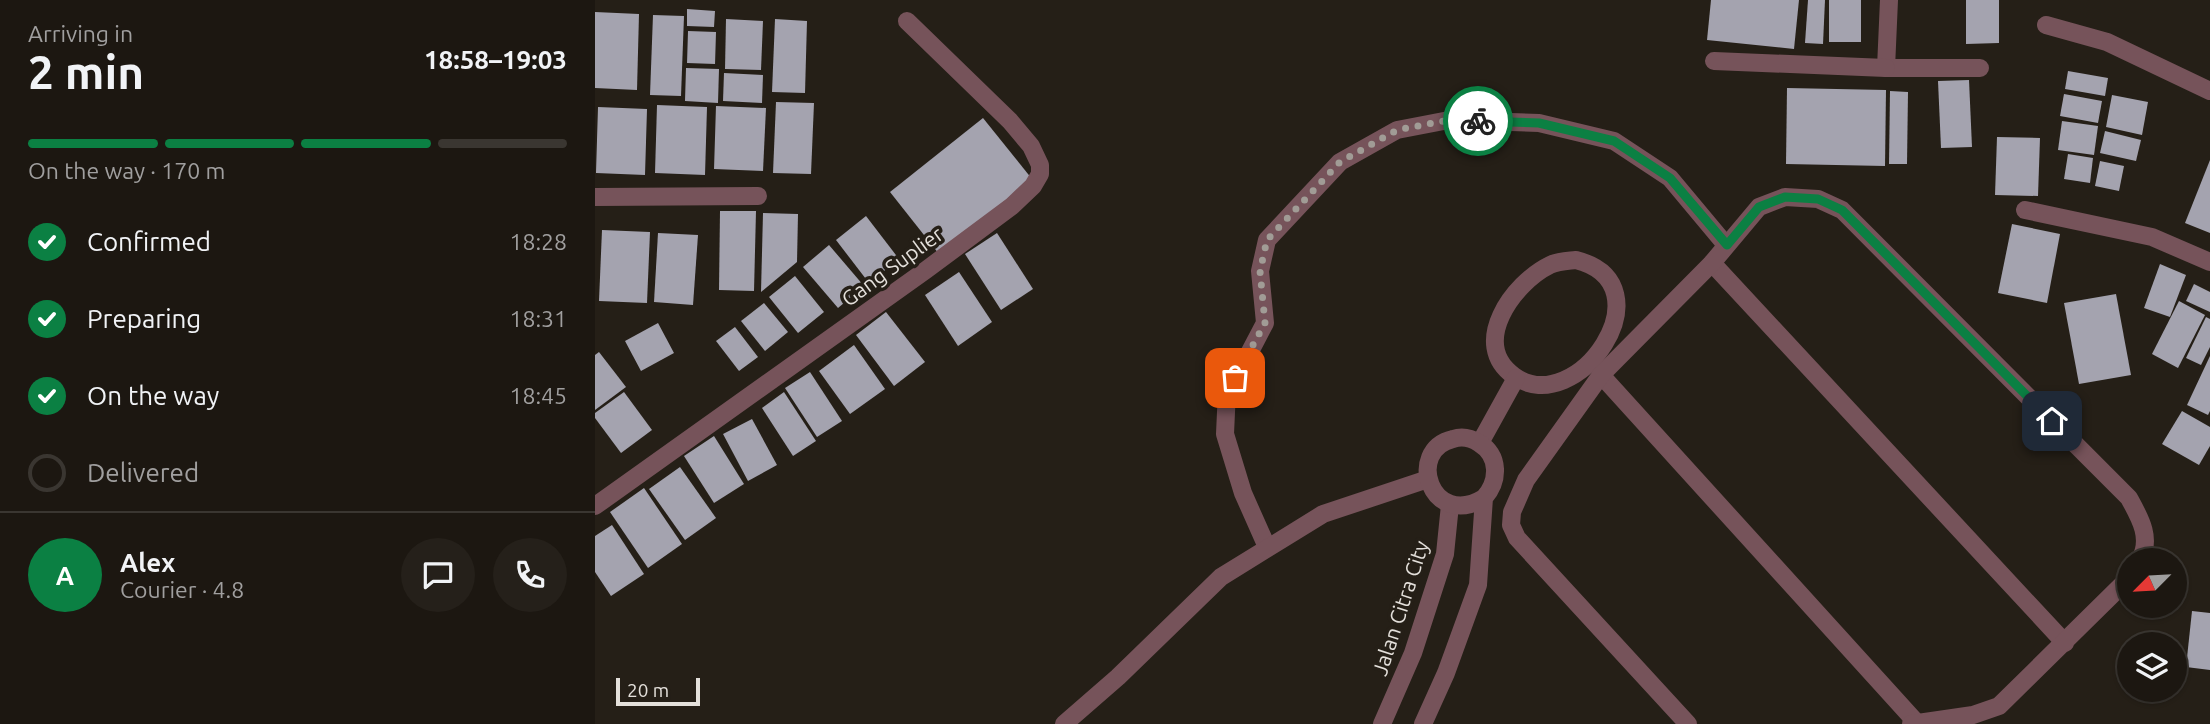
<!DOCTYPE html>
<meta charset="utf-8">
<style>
:root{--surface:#1c1711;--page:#25201a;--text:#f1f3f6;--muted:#a09f9f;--line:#3a3631;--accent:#0b8043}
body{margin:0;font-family:Ubuntu,sans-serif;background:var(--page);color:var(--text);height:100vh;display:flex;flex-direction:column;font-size:26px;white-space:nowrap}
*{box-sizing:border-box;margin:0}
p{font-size:23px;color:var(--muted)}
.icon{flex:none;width:38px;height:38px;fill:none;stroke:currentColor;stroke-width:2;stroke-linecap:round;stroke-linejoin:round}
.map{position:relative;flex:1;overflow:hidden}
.drawer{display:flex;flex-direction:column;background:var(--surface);width:595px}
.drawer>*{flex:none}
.needle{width:46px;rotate:246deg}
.fabs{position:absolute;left:1522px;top:548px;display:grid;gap:14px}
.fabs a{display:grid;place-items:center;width:70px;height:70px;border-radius:50%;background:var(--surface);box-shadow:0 2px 5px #0004,0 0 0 2px var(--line);font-size:35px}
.scale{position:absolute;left:21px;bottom:18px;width:84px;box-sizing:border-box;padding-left:7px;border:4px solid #e4e0db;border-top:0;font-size:19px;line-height:24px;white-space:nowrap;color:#e4e0db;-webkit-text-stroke:5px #251f17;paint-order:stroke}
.pin{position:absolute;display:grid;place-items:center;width:60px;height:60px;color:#fff;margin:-30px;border-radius:14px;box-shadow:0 4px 10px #0006}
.courier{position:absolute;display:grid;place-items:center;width:70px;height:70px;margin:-35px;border:5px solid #0b8043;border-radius:50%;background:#fff;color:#222;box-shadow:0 2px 9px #0007}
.head em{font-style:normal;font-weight:600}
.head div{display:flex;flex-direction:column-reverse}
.head{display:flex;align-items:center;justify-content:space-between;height:119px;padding:0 28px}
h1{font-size:46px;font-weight:600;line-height:52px}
.bar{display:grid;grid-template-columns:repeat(4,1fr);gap:10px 7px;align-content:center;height:84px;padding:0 28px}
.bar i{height:9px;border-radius:5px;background:var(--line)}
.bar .selected{background:var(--accent)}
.bar p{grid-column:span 4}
.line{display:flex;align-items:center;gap:18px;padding:0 28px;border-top:2px solid var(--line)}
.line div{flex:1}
.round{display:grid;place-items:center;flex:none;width:74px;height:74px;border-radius:37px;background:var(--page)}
ol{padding:0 28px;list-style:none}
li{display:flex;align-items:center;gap:21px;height:77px}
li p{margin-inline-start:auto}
li .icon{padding:7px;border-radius:50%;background:var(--accent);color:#fff;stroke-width:4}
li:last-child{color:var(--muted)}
li i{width:38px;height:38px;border:4px solid var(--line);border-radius:50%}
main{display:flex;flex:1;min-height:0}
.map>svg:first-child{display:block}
.building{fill:#a4a3af}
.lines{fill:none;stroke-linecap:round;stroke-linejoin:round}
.minor{stroke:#76535a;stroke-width:18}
.done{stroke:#a19c96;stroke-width:7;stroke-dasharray:0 12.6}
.route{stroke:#0b8043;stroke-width:9}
.labels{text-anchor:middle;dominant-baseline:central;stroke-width:7;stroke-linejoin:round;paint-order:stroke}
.street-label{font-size:21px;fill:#e4e0db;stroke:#251f17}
</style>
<main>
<section class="drawer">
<div class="head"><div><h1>2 min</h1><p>Arriving in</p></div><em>18:58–19:03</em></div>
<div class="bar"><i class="selected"></i><i class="selected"></i><i class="selected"></i><i></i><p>On the way · 170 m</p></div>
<ol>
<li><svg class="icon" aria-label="check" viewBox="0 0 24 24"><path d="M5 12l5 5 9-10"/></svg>Confirmed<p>18:28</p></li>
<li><svg class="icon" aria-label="check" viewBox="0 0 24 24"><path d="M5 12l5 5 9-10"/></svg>Preparing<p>18:31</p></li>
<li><svg class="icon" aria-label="check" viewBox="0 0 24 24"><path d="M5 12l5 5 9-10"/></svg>On the way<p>18:45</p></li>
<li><i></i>Delivered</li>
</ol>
<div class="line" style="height:126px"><b class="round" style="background:var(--accent);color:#fff">A</b><div><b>Alex</b><p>Courier · 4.8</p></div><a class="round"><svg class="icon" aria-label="chat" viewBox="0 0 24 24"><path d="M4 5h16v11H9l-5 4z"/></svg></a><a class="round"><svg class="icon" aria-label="phone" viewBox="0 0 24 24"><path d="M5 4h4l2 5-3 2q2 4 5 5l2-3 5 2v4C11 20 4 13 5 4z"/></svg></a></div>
</section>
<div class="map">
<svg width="1615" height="724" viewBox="0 0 1615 724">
<rect width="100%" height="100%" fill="#251f17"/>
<g class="building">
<path d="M1116,0H1204L1199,49L1112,40Z"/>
<path d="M1213,0H1230L1228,44L1210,43Z"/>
<rect x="1234" y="0" width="32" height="42"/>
<path d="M1371,0H1404V43L1371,44Z"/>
<path d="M92,9L120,11L119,27L92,26Z"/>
<path d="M0,12L44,14L42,90L0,88Z"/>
<path d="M58,15L89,16L86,96L55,95Z"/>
<path d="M131,19L168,21L166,70L130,69Z"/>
<path d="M180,19L212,21L210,93L177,92Z"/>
<path d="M93,31L121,32L120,64L92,63Z"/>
<path d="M91,68L124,69L123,103L90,101Z"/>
<path d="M1473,71L1513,78L1510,96L1470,89Z"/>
<path d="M129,73L168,75L167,103L128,101Z"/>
<path d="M1374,80L1377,147L1346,148L1343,81Z"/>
<path d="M1192,88L1291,90L1290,166L1191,164Z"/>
<path d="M1295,91L1313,92L1312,164H1294Z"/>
<path d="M1469,94L1507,101L1503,123L1465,116Z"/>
<path d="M1517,95L1553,102L1547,135L1511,127Z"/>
<path d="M181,102L219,103L216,174L178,173Z"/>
<path d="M62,105L112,107L110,175L60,173Z"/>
<path d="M121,106L171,108L168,171L119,169Z"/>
<path d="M3,107L52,109L50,175L1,173Z"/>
<path d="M388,118L437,179L344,254L295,192Z"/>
<path d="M1467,121L1503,126L1499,155L1463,150Z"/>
<path d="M1510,131L1546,140L1541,161L1505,153Z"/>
<path d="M1402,137L1445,138L1443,196L1400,195Z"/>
<path d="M1473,154L1498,158L1495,183L1469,179Z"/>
<path d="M1615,160V233L1590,223Z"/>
<path d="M1505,161L1529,166L1524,191L1500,186Z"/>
<path d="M125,211H161L159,291L124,290Z"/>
<path d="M168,213L203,214L202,262L166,292Z"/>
<path d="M271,216L304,259L274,283L241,240Z"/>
<path d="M1417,224L1465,234L1452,303L1403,293Z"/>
<path d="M7,230L55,232L52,303L4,301Z"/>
<path d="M63,233L103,235L98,305L59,302Z"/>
<path d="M402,233L438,289L406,310L370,254Z"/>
<path d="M234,245L269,286L243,308L208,267Z"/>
<path d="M1565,264L1591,275L1575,317L1549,308Z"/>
<path d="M364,272L397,322L363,346L330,295Z"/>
<path d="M200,276L229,312L203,333L174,297Z"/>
<path d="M1599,284L1615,292V312L1591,301Z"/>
<path d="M1521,294L1536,375L1484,384L1469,303Z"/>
<path d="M1584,301L1610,315L1583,368L1557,354Z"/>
<path d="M169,303L193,332L170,351L146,321Z"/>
<path d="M291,312L330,362L299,386L261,335Z"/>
<path d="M1611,317L1615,319V347L1606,365L1591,358Z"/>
<path d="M63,323L79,353L46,371L30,341Z"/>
<path d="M140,327L163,357L144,371L121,341Z"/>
<path d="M259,345L290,389L255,414L224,371Z"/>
<path d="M4,352L31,387L0,410V355Z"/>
<path d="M1615,356V411L1613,415L1592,405Z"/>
<path d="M215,372L247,421L222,437L190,388Z"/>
<path d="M29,392L57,430L26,453L0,418V413Z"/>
<path d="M189,392L221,441L198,456L167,408Z"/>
<path d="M1587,411L1615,427V446L1604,465L1567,444Z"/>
<path d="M157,419L182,465L153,481L128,434Z"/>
<path d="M119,436L149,484L119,503L89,456Z"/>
<path d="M85,467L121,518L90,540L54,489Z"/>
<path d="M49,488L87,544L53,568L15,512Z"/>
<path d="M17,525L49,574L16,596L0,572V536Z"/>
<path d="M1597,611L1615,613V670L1591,667Z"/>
</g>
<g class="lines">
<g class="minor">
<path d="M1294,0L1291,68H1385"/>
<path d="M1451,25L1512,42L1615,91"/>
<path d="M1119,61L1291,68"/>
<path d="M0,197L163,196"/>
<path d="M1430,210L1557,237L1615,262"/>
<path d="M981,260C1076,284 982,421 919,376C874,344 918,283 955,265C963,261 972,261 981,260Z"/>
<path d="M1117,263L1470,643"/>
<path d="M1006,375L1321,722"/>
<path d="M885,443L921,378"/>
<path d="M0,506L331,270L417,206L438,186L445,174V165L436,146L415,121L312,21"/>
<path d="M672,547L648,493L630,434L632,390L648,365L670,323L665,271L672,240L745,162L802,130L854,120L944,123L1019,141L1075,178L1131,245"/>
<path d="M469,724L523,677L626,577L728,514L833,479"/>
<path d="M787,724L818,653L850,554L855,505"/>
<path d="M828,724L851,673L883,585L889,498C904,481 905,456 884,443C876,438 867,436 858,439C810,450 836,530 889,498"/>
<path d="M1093,724L922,538L916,525L917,512L931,480L1006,375L1117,263L1164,207L1190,197L1223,199L1247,210L1534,498C1545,518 1557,538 1545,560"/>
<path d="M1316,724L1378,715L1404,706L1535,577"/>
</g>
</g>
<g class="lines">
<path class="done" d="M640,378L670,323L665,271L672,240L745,162L802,130L854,120L883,121"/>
<path class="route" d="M883,121L944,123L1019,141L1075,178L1132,245L1164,207L1190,197L1223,199L1247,210L1457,421"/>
</g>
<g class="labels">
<g class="street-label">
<text transform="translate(297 266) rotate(-36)">Gang Suplier</text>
<text transform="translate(805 608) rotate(-72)">Jalan Citra City</text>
</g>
</g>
</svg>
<div class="fabs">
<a><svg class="needle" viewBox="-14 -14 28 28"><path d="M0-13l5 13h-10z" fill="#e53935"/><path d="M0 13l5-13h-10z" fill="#a09f9f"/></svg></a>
<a><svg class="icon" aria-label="layers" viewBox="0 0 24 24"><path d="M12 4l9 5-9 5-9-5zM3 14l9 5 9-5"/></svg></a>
</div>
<div class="scale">20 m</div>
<div class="pin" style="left:640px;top:378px;background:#ea580c"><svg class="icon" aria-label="bag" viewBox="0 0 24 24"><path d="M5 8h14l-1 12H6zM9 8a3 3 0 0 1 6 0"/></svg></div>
<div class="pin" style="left:1457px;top:421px;background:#1f2937"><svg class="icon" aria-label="home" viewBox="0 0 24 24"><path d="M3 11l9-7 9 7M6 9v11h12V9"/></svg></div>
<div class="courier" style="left:883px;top:121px"><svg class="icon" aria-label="bike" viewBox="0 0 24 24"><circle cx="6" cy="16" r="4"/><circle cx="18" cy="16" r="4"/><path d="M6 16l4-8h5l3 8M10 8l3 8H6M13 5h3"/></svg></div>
</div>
</main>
